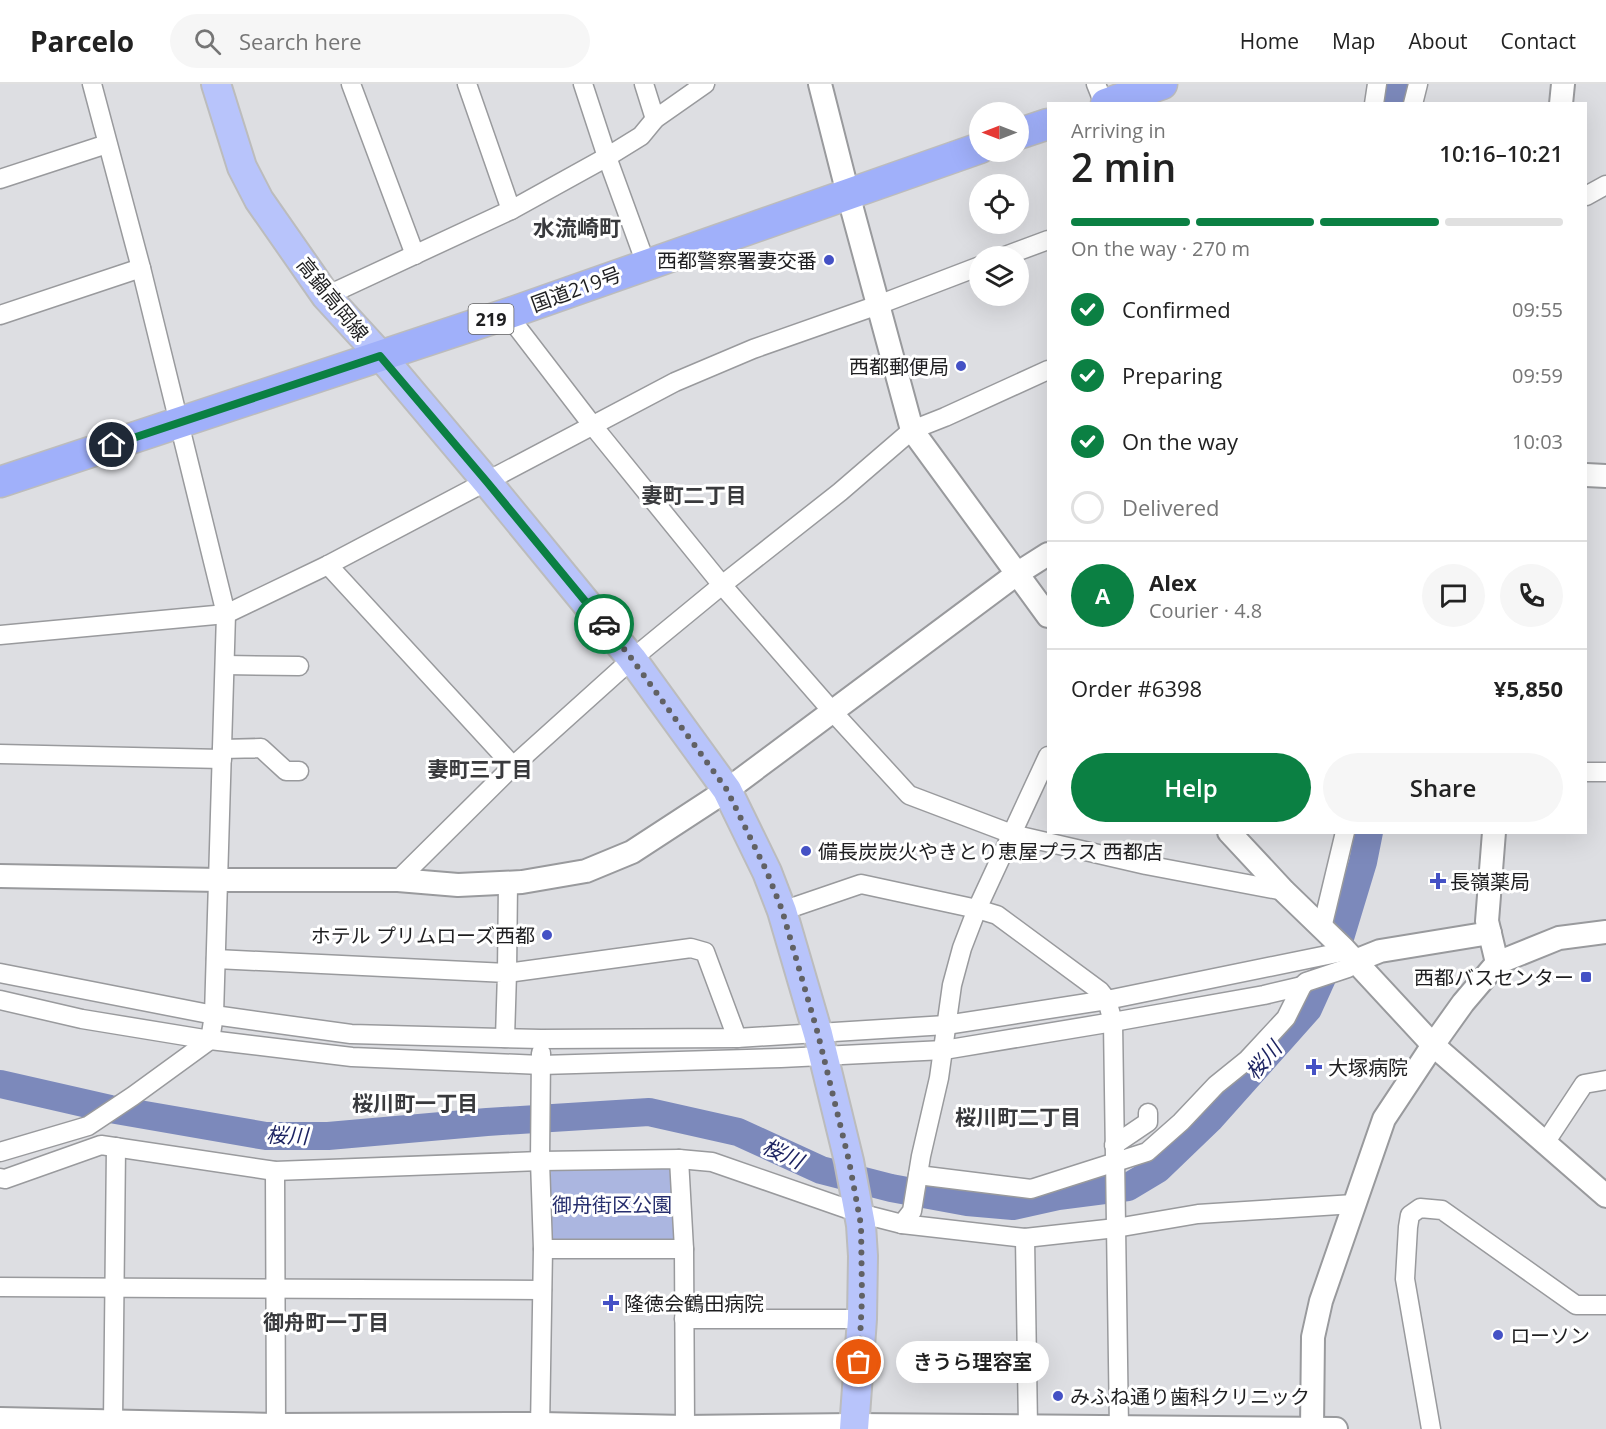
<!DOCTYPE html>
<meta charset="utf-8">
<style>
:root{--surface:#fff;--page:#f6f6f6;--text:#222;--muted:#767676;--line:#e0e0e0;--accent:#0b8043}
body{margin:0;font-family:"Open Sans","Noto Sans JP",sans-serif;background:var(--page);color:var(--text);height:100vh;display:flex;flex-direction:column;font-size:22px;white-space:nowrap}
*{box-sizing:border-box;margin:0}
p{font-size:20px;color:var(--muted)}
.icon{flex:none;width:33px;height:33px;fill:none;stroke:currentColor;stroke-width:2;stroke-linecap:round;stroke-linejoin:round}
.map{position:relative;flex:1;overflow:hidden}
.drawer{position:absolute;left:1047px;top:18px;width:540px;height:732px;display:flex;flex-direction:column;background:var(--surface);border-radius:0px;box-shadow:0 6px 24px #0002}
.drawer>*{flex:none}
.needle{width:39px;rotate:270deg}
.buttons{position:absolute;left:969px;top:18px;display:grid;gap:12px}
.buttons a{display:grid;place-items:center;width:60px;height:60px;border-radius:50%;background:var(--surface);box-shadow:0 6px 24px #0002;font-size:30px}
.pin{position:absolute;display:grid;place-items:center;width:51px;height:51px;color:#fff;margin:-26px;border:3px solid #fff;border-radius:50%;box-shadow:0 2px 6px #0007}
.courier{position:absolute;display:grid;place-items:center;width:60px;height:60px;margin:-30px;border:4px solid #0b8043;border-radius:50%;background:#fff;color:#222;box-shadow:0 2px 8px #0007}
.bubble{position:absolute;height:42px;border-radius:21px;background:var(--surface);box-shadow:0 6px 24px #0002;font-size:20px;font-weight:600;line-height:42px;text-align:center}
.head em{font-style:normal;font-weight:600}
.head div{display:flex;flex-direction:column-reverse}
.head{display:flex;align-items:center;justify-content:space-between;height:102px;padding:0 24px}
h1{font-size:39px;font-weight:600;line-height:45px}
.bar{display:grid;grid-template-columns:repeat(4,1fr);gap:9px 6px;align-content:center;height:72px;padding:0 24px}
.bar i{height:8px;border-radius:4px;background:var(--line)}
.bar .on{background:var(--accent)}
.bar p{grid-column:span 4}
.line{display:flex;align-items:center;gap:15px;padding:0 24px;border-top:2px solid var(--line)}
.line div{flex:1}
.round{display:grid;place-items:center;flex:none;width:63px;height:63px;border-radius:32px;background:var(--page)}
ol{padding:0 24px;list-style:none}
li{display:flex;align-items:center;gap:18px;height:66px}
li p{margin-inline-start:auto}
li .icon{padding:6px;border-radius:50%;background:var(--accent);color:#fff;stroke-width:4}
li:last-child{color:var(--muted)}
li i{width:33px;height:33px;border:3px solid var(--line);border-radius:50%}
.cta{display:flex;gap:12px;margin-top:auto;padding:12px 24px}
.cta a{flex:1;height:69px;border-radius:36px;background:var(--accent);color:#fff;font-size:24px;font-weight:600;line-height:69px;text-align:center}
.cta a+a{background:var(--page);color:var(--text)}
header{display:flex;align-items:center;gap:36px;box-sizing:border-box;height:84px;padding:0 30px;background:var(--surface);border-bottom:2px solid var(--line)}
header strong{font-size:28px}
nav{display:flex;gap:33px;margin-inline-start:auto;font-size:21px}
.search{width:420px;height:54px;background:var(--page);display:flex;align-items:center;gap:15px;box-sizing:border-box;padding:0 21px;border-radius:33px;color:var(--muted);font-size:22px}
.map>svg:first-child{display:block}
.green{fill:#abb6e0}
.lines{fill:none;stroke-linecap:round;stroke-linejoin:round}
.river{stroke:#7c89bb;stroke-width:28}
.minor-casing{stroke:#999a9d;stroke-width:21}
.tertiary-casing{stroke:#999a9d;stroke-width:26}
.primary-casing{stroke:#bcbcbc;stroke-width:32}
.trunk-casing{stroke:#bcbcbc;stroke-width:33}
.minor{stroke:#fff;stroke-width:18}
.tertiary{stroke:#fff;stroke-width:22}
.primary{stroke:#b8c4fb;stroke-width:28}
.trunk{stroke:#a0b0fa;stroke-width:30}
.done{stroke:#616164;stroke-width:6;stroke-dasharray:0 10.8}
.route{stroke:#0b8043;stroke-width:8}
.poi-dot{fill:#4451c5;stroke:#fff;stroke-width:2}
.labels{text-anchor:middle;dominant-baseline:central;stroke-width:6;stroke-linejoin:round;paint-order:stroke}
.shield{fill:#fff;stroke:#626263;stroke-width:1.5}
.shield-label{font-size:18px;font-weight:bold;fill:#1e1e20}
.poi-label{font-size:20px;fill:#1e1e20;stroke:#fff;text-anchor:start}
.street-label{font-size:20px;fill:#1e1e20;stroke:#fff}
.park-label{font-size:20px;fill:#272f6e;stroke:#fff}
.neighbourhood-label{font-size:21px;font-weight:bold;fill:#393a3d;stroke:#fff}
.water-label{font-size:21px;font-style:italic;fill:#1d2462;stroke:#fff}
.quarter-label{font-size:22px;font-weight:bold;fill:#393a3d;stroke:#fff}
</style>
<header>
<strong>Parcelo</strong>
<div class="search"><svg class="icon" aria-label="search" viewBox="0 0 24 24"><circle cx="10" cy="10" r="6"/><path d="M15 15l6 6"/></svg>Search here</div>
<nav><a>Home</a><a>Map</a><a>About</a><a>Contact</a></nav>
</header>
<div class="map">
<svg width="1606" height="1345" viewBox="0 0 1606 1345">
<rect width="100%" height="100%" fill="#dddee2"/>
<path class="green" d="M673,1083L674,1158H551V1084Z"/>
<g class="lines">
<g class="river">
<path d="M1391,20L1396,0"/>
<path d="M0,1000L110,1025L266,1052H328L487,1038L649,1028L738,1048L821,1086L891,1104L967,1118L1013,1122L1058,1112L1128,1103L1158,1085L1210,1035L1308,925L1340,854L1363,778L1369,748"/>
</g>
<defs>
<g id="minor">
<path d="M351,0L415,171"/>
<path d="M467,0L511,126"/>
<path d="M583,0L607,73L646,180"/>
<path d="M644,0L655,35"/>
<path d="M1096,0L1104,20"/>
<path d="M1374,20L1377,0"/>
<path d="M1413,20L1418,0"/>
<path d="M0,95L107,60"/>
<path d="M1586,112L1606,101"/>
<path d="M1005,172L1048,156"/>
<path d="M326,212L511,126L607,73L641,52L655,35L705,0"/>
<path d="M507,230L593,342L722,501L832,627L909,711L1012,750L1146,781L1284,807"/>
<path d="M0,231L141,184"/>
<path d="M328,481L513,682"/>
<path d="M0,551L226,530L328,481L675,298L753,265L878,221L980,182"/>
<path d="M225,581L299,582"/>
<path d="M222,665L261,664L286,687H299"/>
<path d="M0,670L222,675"/>
<path d="M1586,688H1606"/>
<path d="M398,796L513,682L632,575L722,501L840,408L912,346L945,333L1048,286"/>
<path d="M508,798L507,889L691,864L705,868L737,954"/>
<path d="M782,827L861,800L977,825L997,831L1100,907L1107,916L1113,938L1119,1344"/>
<path d="M1322,844L1345,748"/>
<path d="M216,875L507,889L505,954"/>
<path d="M0,889L214,931L351,950L541,955L737,954L946,941L1107,916L1342,868H1347"/>
<path d="M0,916L82,935L210,956L352,973L541,981L781,974L944,966L1113,938L1264,911L1302,902"/>
<path d="M1545,1059L1584,1000L1606,996"/>
<path d="M1114,1061L1148,1038V1029"/>
<path d="M0,1068L88,1042L133,1012L210,956L214,931L226,530L141,184L92,0"/>
<path d="M679,1075L684,1165L685,1343"/>
<path d="M275,1087L276,1345"/>
<path d="M918,1091L1031,1105L1147,1068L1181,1038L1216,1001L1247,976L1286,934L1302,902L1306,898L1348,884L1355,877"/>
<path d="M0,1094L5,1095L101,1061L275,1087L540,1077L679,1075L712,1078L859,1129L902,1140L1025,1154L1116,1144L1198,1130L1354,1120"/>
<path d="M902,1140L912,1127L921,1072L939,994L952,901L962,864L977,825L1048,672"/>
<path d="M1025,1154L1028,1343"/>
<path d="M543,1165H684"/>
<path d="M0,1203L542,1206"/>
<path d="M684,1235H862"/>
<path d="M113,1338L116,1063"/>
<path d="M540,1345L543,1165L540,1077L541,969"/>
<path d="M1431,1345L1405,1195L1408,1143L1410,1131L1420,1124L1442,1126L1576,1221H1606"/>
</g>
<g id="tertiary">
<path d="M820,0L848,110L912,346L1048,532"/>
<path d="M1561,20L1563,0"/>
<path d="M1586,391L1606,392"/>
<path d="M1229,748L1284,807L1344,865L1433,961L1463,919L1497,879L1487,837L1494,748"/>
<path d="M0,792L219,796H398L458,801L522,798L586,787L632,768L727,706L1018,489L1048,470"/>
<path d="M1355,877L1380,867L1490,849"/>
<path d="M1497,879L1559,854L1606,848"/>
<path d="M0,1335L276,1341L541,1340L685,1343L854,1341L1336,1345"/>
<path d="M1312,1344L1313,1253L1321,1217L1384,1035L1433,961L1606,1112"/>
</g>
<path id="primary" d="M216,0L242,83L259,116L326,212L380,271L487,398L632,575L727,706L767,788L782,827L818,950L849,1077L861,1141L863,1172L862,1235L854,1345"/>
<g id="trunk">
<path d="M1106,20L1162,0"/>
<path d="M1018,50L1048,40"/>
<path d="M0,398L507,230L980,64"/>
</g>
</defs>
<use href="#minor" class="minor-casing"/>
<use href="#tertiary" class="tertiary-casing"/>
<use href="#primary" class="primary-casing"/>
<use href="#trunk" class="trunk-casing"/>
<use href="#minor" class="minor"/>
<use href="#tertiary" class="tertiary"/>
<use href="#primary" class="primary"/>
<use href="#trunk" class="trunk"/>
</g>
<g class="lines">
<path class="done" d="M604,540L632,575L727,706L767,788L782,826L818,950L849,1077L861,1141L862,1214L859,1278"/>
<path class="route" d="M112,361L380,272L487,398L604,540"/>
</g>
<g class="poi-dot">
<circle cx="829" cy="176" r="6"/>
<circle cx="961" cy="282" r="6"/>
<circle cx="806" cy="767" r="6"/>
<path d="M1435 788h6v6h6v6h-6v6h-6v-6h-6v-6h6z"/>
<circle cx="547" cy="851" r="6"/>
<rect x="1580" y="887" width="12" height="12" rx="3"/>
<path d="M1311 974h6v6h6v6h-6v6h-6v-6h-6v-6h6z"/>
<path d="M608 1210h6v6h6v6h-6v6h-6v-6h-6v-6h6z"/>
<circle cx="1498" cy="1251" r="6"/>
<circle cx="1058" cy="1312" r="6"/>
</g>
<g class="labels">
<rect class="shield" x="468.5" y="220" width="45" height="30" rx="4.5"/>
<g class="shield-label">
<text x="491" y="235">219</text>
</g>
<g class="poi-label">
<text x="817" y="176" text-anchor="end">西都警察署妻交番</text>
<text x="949" y="282" text-anchor="end">西都郵便局</text>
<text x="818" y="767">備長炭炭火やきとり恵屋プラス 西都店</text>
<text x="1450" y="797">長嶺薬局</text>
<text x="535" y="851" text-anchor="end">ホテル プリムローズ西都</text>
<text x="1574" y="893" text-anchor="end">西都バスセンター</text>
<text x="1328" y="983">大塚病院</text>
<text x="624" y="1219">隆徳会鶴田病院</text>
<text x="1510" y="1251">ローソン</text>
<text x="1070" y="1312">みふね通り歯科クリニック</text>
</g>
<g class="street-label">
<text transform="translate(576 205) rotate(-20)">国道219号</text>
<text transform="translate(333 215) rotate(51)">高鍋高岡線</text>
</g>
<g class="park-label">
<text x="612" y="1120">御舟街区公園</text>
</g>
<g class="neighbourhood-label">
<text x="694" y="411">妻町二丁目</text>
<text x="480" y="685">妻町三丁目</text>
<text x="415" y="1019">桜川町一丁目</text>
<text x="1018" y="1033">桜川町二丁目</text>
<text x="326" y="1238">御舟町一丁目</text>
</g>
<g class="water-label">
<text transform="translate(1263 976) rotate(-49)">桜川</text>
<text transform="translate(287 1051) rotate(2)">桜川</text>
<text transform="translate(783 1069) rotate(25)">桜川</text>
</g>
<g class="quarter-label">
<text x="577" y="143">水流崎町</text>
</g>
</g>
</svg>
<div class="buttons">
<a><svg class="needle" viewBox="-14 -14 28 28"><path d="M0-13l5 13h-10z" fill="#e53935"/><path d="M0 13l5-13h-10z" fill="#767676"/></svg></a>
<a><svg class="icon" aria-label="locate" viewBox="0 0 24 24"><circle cx="12" cy="12" r="6"/><path d="M12 2v4M12 18v4M2 12h4M18 12h4"/></svg></a>
<a><svg class="icon" aria-label="layers" viewBox="0 0 24 24"><path d="M12 4l9 5-9 5-9-5zM3 14l9 5 9-5"/></svg></a>
</div>
<div class="pin" style="left:859px;top:1278px;background:#ea580c"><svg class="icon" aria-label="bag" viewBox="0 0 24 24"><path d="M5 8h14l-1 12H6zM9 8a3 3 0 0 1 6 0"/></svg></div>
<div class="pin" style="left:112px;top:361px;background:#1f2937"><svg class="icon" aria-label="home" viewBox="0 0 24 24"><path d="M3 11l9-7 9 7M6 9v11h12V9"/></svg></div>
<div class="courier" style="left:604px;top:540px"><svg class="icon" aria-label="car" viewBox="0 0 24 24"><path d="M5 17H2v-5l4-1 3-4h7l3 4 3 1v5h-3M9 17h6M6 11h13"/><circle cx="7" cy="17" r="2"/><circle cx="17" cy="17" r="2"/></svg></div>
<div class="bubble" style="left:896px;top:1257px;width:153px">きうら理容室</div>
<section class="drawer">
<div class="head"><div><h1>2 min</h1><p>Arriving in</p></div><em>10:16–10:21</em></div>
<div class="bar"><i class="on"></i><i class="on"></i><i class="on"></i><i></i><p>On the way · 270 m</p></div>
<ol>
<li><svg class="icon" aria-label="check" viewBox="0 0 24 24"><path d="M5 12l5 5 9-10"/></svg>Confirmed<p>09:55</p></li>
<li><svg class="icon" aria-label="check" viewBox="0 0 24 24"><path d="M5 12l5 5 9-10"/></svg>Preparing<p>09:59</p></li>
<li><svg class="icon" aria-label="check" viewBox="0 0 24 24"><path d="M5 12l5 5 9-10"/></svg>On the way<p>10:03</p></li>
<li><i></i>Delivered</li>
</ol>
<div class="line" style="height:108px"><b class="round" style="background:var(--accent);color:#fff">A</b><div><b>Alex</b><p>Courier · 4.8</p></div><a class="round"><svg class="icon" aria-label="chat" viewBox="0 0 24 24"><path d="M4 5h16v11H9l-5 4z"/></svg></a><a class="round"><svg class="icon" aria-label="phone" viewBox="0 0 24 24"><path d="M5 4h4l2 5-3 2q2 4 5 5l2-3 5 2v4C11 20 4 13 5 4z"/></svg></a></div>
<div class="line" style="height:78px"><div>Order #6398</div><b>¥5,850</b></div>
<div class="cta"><a>Help</a><a>Share</a></div>
</section>
</div>
